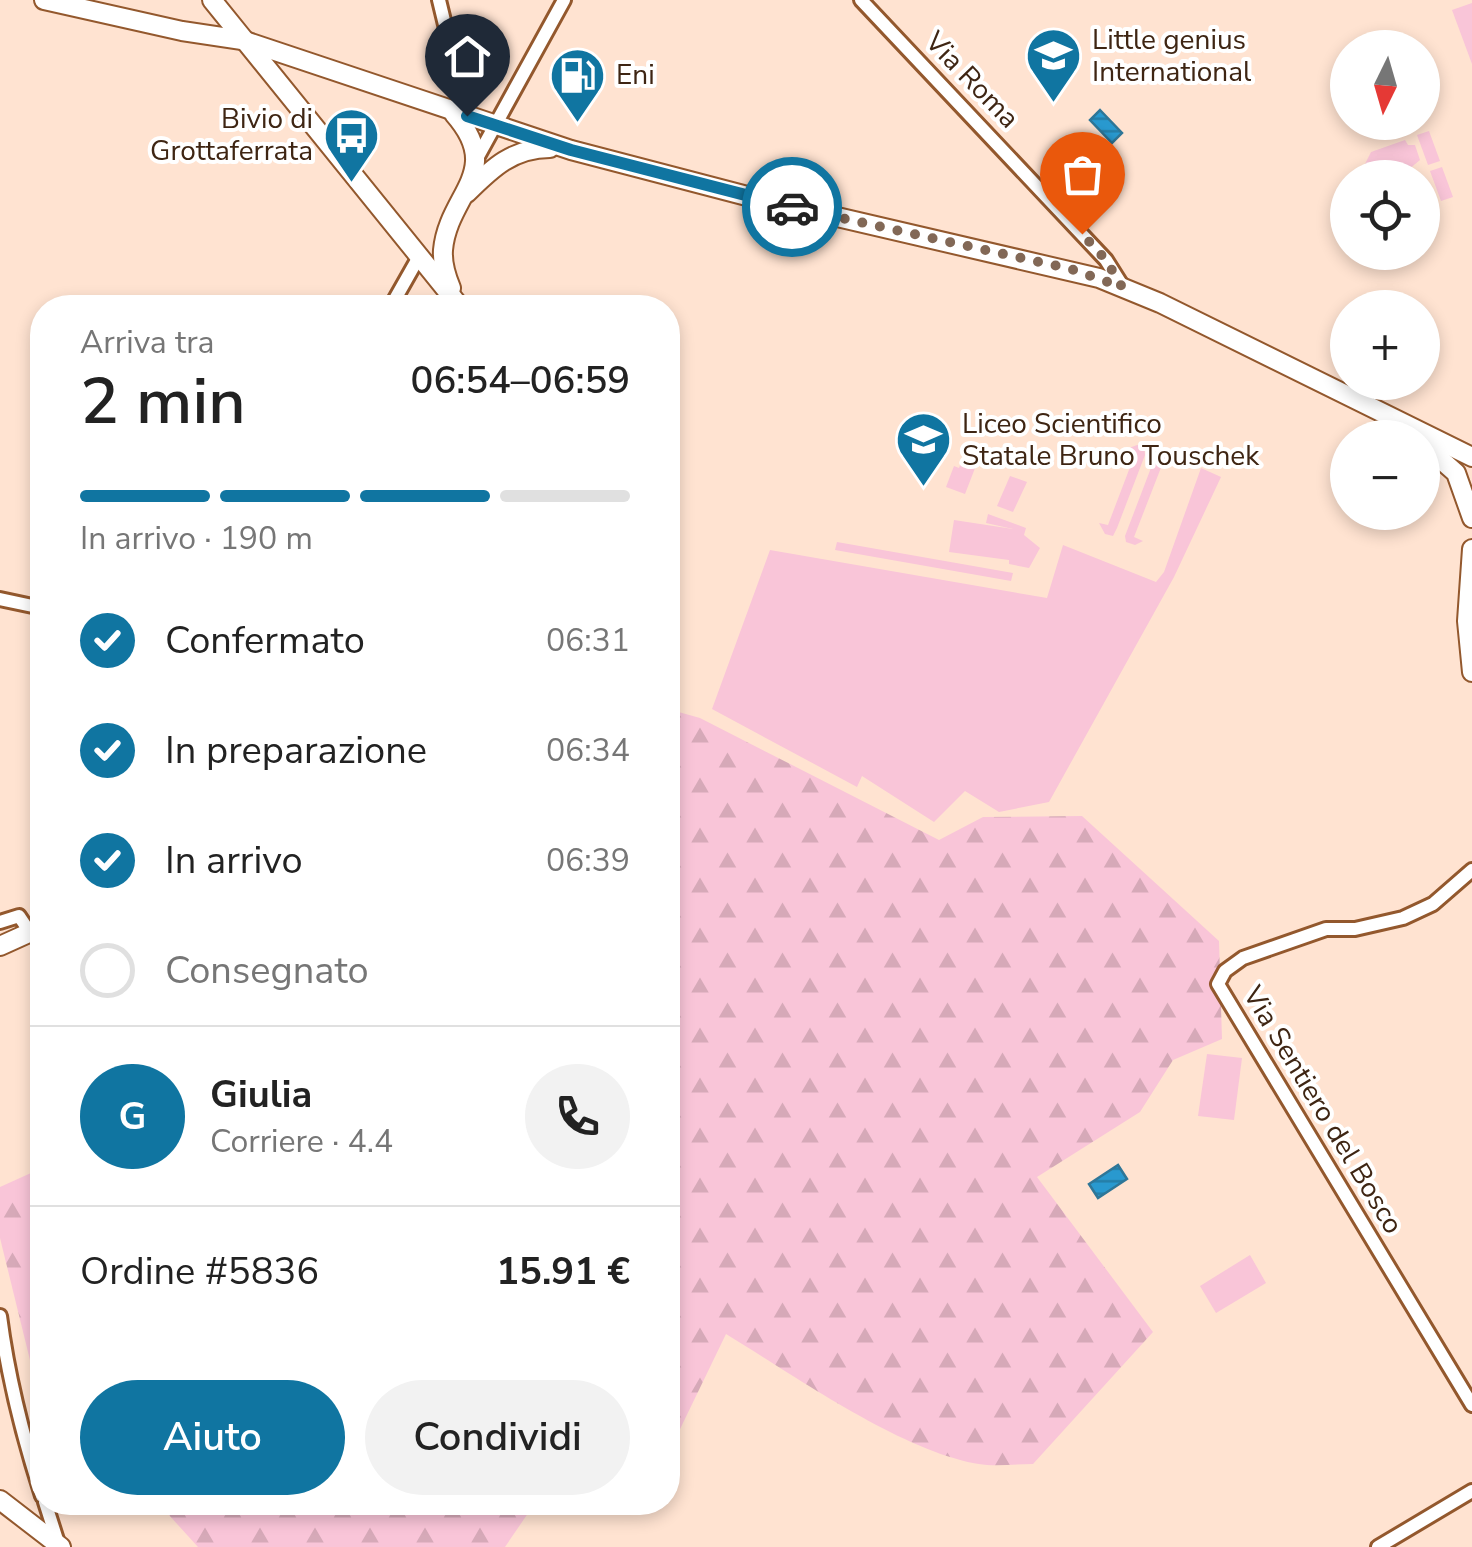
<!DOCTYPE html>
<html lang="it">
<meta charset="utf-8">
<style>
:root{--surface:#fff;--page:#f2f2f2;--text:#222;--muted:#767676;--line:#e0e0e0;--accent:#1075a1}
body{margin:0;font-family:"Nunito Sans",sans-serif;background:var(--page);color:var(--text);height:100vh;display:flex;flex-direction:column;font-size:38px;white-space:nowrap}
*{box-sizing:border-box;margin:0}
p{font-size:32px;color:var(--muted)}
.icon{flex:none;width:55px;height:55px;fill:none;stroke:currentColor;stroke-width:2;stroke-linecap:round;stroke-linejoin:round}
.map{position:relative;flex:1;overflow:hidden}
.side{position:absolute;left:30px;top:295px;width:650px;height:1220px;display:flex;flex-direction:column;background:var(--surface);border-radius:40px;box-shadow:0 5px 15px #0003}
.side>*{flex:none}
.needle{width:65px;rotate:185deg}
.controls{position:absolute;left:1330px;top:30px;display:grid;gap:20px}
.controls a{display:grid;place-items:center;width:110px;height:110px;border-radius:50%;background:var(--surface);box-shadow:0 5px 15px #0003;font-size:50px}
.pin{position:absolute;display:grid;place-items:center;width:85px;height:85px;color:#fff;margin:-102px -42px;border-radius:50% 50% 50% 0;rotate:-45deg;box-shadow:0 0 10px #0007}
.pin .icon{rotate:45deg}
.courier{position:absolute;display:grid;place-items:center;width:100px;height:100px;margin:-50px;border:8px solid #1075a1;border-radius:50%;background:#fff;color:#222;box-shadow:0 2px 12px #0007}
.headline em{font-style:normal;font-weight:600}
.headline div{display:flex;flex-direction:column-reverse}
.headline{display:flex;align-items:center;justify-content:space-between;height:170px;padding:0 50px}
h1{font-size:65px;font-weight:600;line-height:75px}
.bar{display:grid;grid-template-columns:repeat(4,1fr);gap:15px 10px;align-content:center;height:120px;padding:0 50px}
.bar i{height:12px;border-radius:8px;background:var(--line)}
.bar .active{background:var(--accent)}
.bar p{grid-column:span 4}
.line{display:flex;align-items:center;gap:25px;padding:0 50px;border-top:2px solid var(--line)}
.line div{flex:1}
.round{display:grid;place-items:center;flex:none;width:105px;height:105px;border-radius:52px;background:var(--page)}
ol{padding:0 50px;list-style:none}
li{display:flex;align-items:center;gap:30px;height:110px}
li p{margin-inline-start:auto}
li .icon{padding:10px;border-radius:50%;background:var(--accent);color:#fff;stroke-width:4}
li:last-child{color:var(--muted)}
li i{width:55px;height:55px;border:5px solid var(--line);border-radius:50%}
.button{display:flex;gap:20px;margin-top:auto;padding:20px 50px}
.button a{flex:1;height:115px;border-radius:60px;background:var(--accent);color:#fff;font-size:40px;font-weight:600;line-height:115px;text-align:center}
.button a+a{background:var(--page);color:var(--text)}
.map>svg:first-child{display:block}
.green{fill:#f9c5d8}
.forest{fill:url(#forest-firs)}
.water{fill:url(#water-rules);stroke:#2f7697;stroke-width:2.5}
.lines{fill:none;stroke-linecap:round;stroke-linejoin:round}
.minor-casing{stroke:#93582d;stroke-width:18}
.secondary-casing{stroke:#93582d;stroke-width:22}
.minor{stroke:#fff;stroke-width:12}
.secondary{stroke:#fff;stroke-width:18}
.done{stroke:#826856;stroke-width:10;stroke-dasharray:0 18}
.route{stroke:#1075a1;stroke-width:12}
.labels{text-anchor:middle;dominant-baseline:central;stroke-width:8;stroke-linejoin:round;paint-order:stroke}
.poi-label{font-size:28px;fill:#3e2513;stroke:#fff;text-anchor:start}
.street-label{font-size:28px;fill:#3e2513;stroke:#fff}
</style>
<div class="map">
<svg width="1472" height="1547" viewBox="0 0 1472 1547">
<defs>
<pattern id="forest-firs" width="22" height="20" patternUnits="userSpaceOnUse" patternTransform="scale(2.5)"><rect width="22" height="20" fill="#f9c5d8"/><path d="M5 1l3.5 6h-7zM16 11l3.5 6h-7z" fill="#d6a9b8"/></pattern>
<pattern id="water-rules" width="6" height="5" patternUnits="userSpaceOnUse" patternTransform="scale(2.5)"><rect width="6" height="5" fill="#2999cf"/><path d="M0 2.5h6" fill="none" stroke="#257da7"/></pattern>
</defs>
<rect width="100%" height="100%" fill="#ffe3d1"/>
<g class="green">
<path d="M1472,3V64L1452,10Z"/>
<path d="M1429,131L1440,161L1428,165L1417,135Z"/>
<path d="M1405,140L1408,145H1415L1420,160C1400,177 1399,178 1370,177L1365,164L1371,152Z"/>
<path d="M1442,167L1453,197L1441,201L1430,171Z"/>
<path d="M1137,445L1144,446L1145,455L1117,528L1113,536L1105,534L1099,523L1108,525L1135,454L1129,448Z"/>
<path d="M1169,452L1173,461L1162,465L1134,537L1143,541L1135,545L1126,542L1125,536L1154,460Z"/>
<path d="M963,457L977,463L965,494L946,487L954,466L959,468Z"/>
<path d="M1201,468L1221,477L1174,577L1049,802L999,812L965,791L934,822L862,776L857,787L712,709L770,550L1047,598L1063,545L1156,582L1164,572Z"/>
<path d="M1010,476L1027,482L1013,512L997,506Z"/>
<path d="M988,514L1026,528L1024,535L1040,548L1029,568L1009,564V560L949,552L954,520L1013,529L986,523Z"/>
<path d="M837,542L1013,573L1011,581L835,550Z"/>
<path d="M1207,1054L1242,1058L1234,1120L1198,1116Z"/>
<path d="M1250,1255L1266,1283L1216,1313L1200,1286Z"/>
</g>
<g class="forest">
<path d="M668,709L700,718L939,840L983,817L1082,816L1219,941L1222,1039L1173,1060L1140,1112L1037,1177L1153,1332L1033,1464C1018,1464 1002,1466 987,1465C909,1457 794,1375 726,1334L668,1454Z"/>
<path d="M42,1168V1409L0,1238V1187Z"/>
<path d="M158,1503H535L505,1547H198Z"/>
</g>
<g class="water">
<path d="M1100,110L1122,133L1112,143L1090,120Z"/>
<path d="M1118,1165L1127,1179L1098,1198L1089,1184Z"/>
</g>
<g class="lines">
<defs>
<g id="minor">
<path d="M439,0L467,116"/>
<path d="M861,0L1106,260L1123,287"/>
<path d="M476,160L564,0"/>
<path d="M390,308L420,255"/>
<path d="M0,599L42,608"/>
<path d="M1472,870L1433,904L1403,918L1355,929H1326L1243,958L1225,971L1218,984L1472,1405"/>
<path d="M0,922L19,916L29,931"/>
<path d="M0,1316C8,1378 23,1437 42,1496"/>
<path d="M45,1502L58,1543"/>
<path d="M1378,1547L1472,1491"/>
</g>
<g id="secondary">
<path d="M44,0L182,31L242,40L571,150L747,196L1099,278L1160,303L1472,457"/>
<path d="M212,0L461,308"/>
<path d="M467,193C492,168 513,148 550,148"/>
<path d="M451,288C446,276 442,264 443,250C448,194 505,172 454,114"/>
<path d="M1422,443L1456,473L1472,518"/>
<path d="M1472,549L1467,621L1472,672"/>
<path d="M0,946L42,927"/>
<path d="M0,1500L61,1547"/>
</g>
</defs>
<use href="#minor" class="minor-casing"/>
<use href="#secondary" class="secondary-casing"/>
<use href="#minor" class="minor"/>
<use href="#secondary" class="secondary"/>
</g>
<g class="lines">
<path class="done" d="M792,207L1071,269L1122,287L1106,260L1082,234"/>
<path class="route" d="M467,116L571,150L792,207"/>
</g>
<defs>
<symbol id="school-pin" viewBox="-11 -11 22 30"><path d="M0 17L-7.5 6A9.5 9.5 0 1 1 7.5 6Z" fill="#1075a1" stroke="#fff"/><path d="M0-5L7-2L0 1L-7-2ZM-4 1L0 2.5L4 1V4Q0 6-4 4Z" fill="#fff"/></symbol>
<symbol id="fuel-pin" viewBox="-11 -11 22 30"><path d="M0 17L-7.5 6A9.5 9.5 0 1 1 7.5 6Z" fill="#1075a1" stroke="#fff"/><path d="M-5.5-6h7V0h2V4h1.3V-2.5L3-4.5l.8-.8L6-3V5H2.5V1h-1V6h-7ZM-4.2-4.7v3.2H.2V-4.7Z" fill="#fff"/></symbol>
<symbol id="bus-pin" viewBox="-11 -11 22 30"><path d="M0 17L-7.5 6A9.5 9.5 0 1 1 7.5 6Z" fill="#1075a1" stroke="#fff"/><path d="M-5-6H5V4H4V6H2V4H-2V6H-4V4H-5ZM-3.5-4V0h7V-4ZM-3.5 1.2v1.5H-2V1.2ZM2 1.2v1.5H3.5V1.2Z" fill="#fff"/></symbol>
</defs>
<g fill-rule="evenodd">
<use href="#school-pin" x="1022" y="24" width="63" height="86"/>
<use href="#fuel-pin" x="546" y="44" width="63" height="86"/>
<use href="#bus-pin" x="320" y="104" width="63" height="86"/>
<use href="#school-pin" x="892" y="408" width="63" height="86"/>
</g>
<g class="labels">
<g class="poi-label">
<text x="1092" y="40">Little genius<tspan x="1092" dy="32">International</tspan></text>
<text x="616" y="75">Eni</text>
<text x="313" y="119" text-anchor="end">Bivio di<tspan x="313" dy="32">Grottaferrata</tspan></text>
<text x="962" y="424">Liceo Scientifico<tspan x="962" dy="32">Statale Bruno Touschek</tspan></text>
</g>
<g class="street-label">
<text transform="translate(972 80) rotate(46)">Via Roma</text>
<text transform="translate(1323 1110) rotate(59)">Via Sentiero del Bosco</text>
</g>
</g>
</svg>
<div class="controls">
<a><svg class="needle" viewBox="-14 -14 28 28"><path d="M0-13l5 13h-10z" fill="#e53935"/><path d="M0 13l5-13h-10z" fill="#767676"/></svg></a>
<a><svg class="icon" aria-label="locate" viewBox="0 0 24 24"><circle cx="12" cy="12" r="6"/><path d="M12 2v4M12 18v4M2 12h4M18 12h4"/></svg></a>
<a>+</a>
<a>−</a>
</div>
<div class="pin" style="left:1082px;top:234px;background:#ea580c"><svg class="icon" aria-label="bag" viewBox="0 0 24 24"><path d="M5 8h14l-1 12H6zM9 8a3 3 0 0 1 6 0"/></svg></div>
<div class="pin" style="left:467px;top:116px;background:#1f2937"><svg class="icon" aria-label="home" viewBox="0 0 24 24"><path d="M3 11l9-7 9 7M6 9v11h12V9"/></svg></div>
<div class="courier" style="left:792px;top:207px"><svg class="icon" aria-label="car" viewBox="0 0 24 24"><path d="M5 17H2v-5l4-1 3-4h7l3 4 3 1v5h-3M9 17h6M6 11h13"/><circle cx="7" cy="17" r="2"/><circle cx="17" cy="17" r="2"/></svg></div>
<section class="side">
<div class="headline"><div><h1>2 min</h1><p>Arriva tra</p></div><em>06:54–06:59</em></div>
<div class="bar"><i class="active"></i><i class="active"></i><i class="active"></i><i></i><p>In arrivo · 190 m</p></div>
<ol>
<li><svg class="icon" aria-label="check" viewBox="0 0 24 24"><path d="M5 12l5 5 9-10"/></svg>Confermato<p>06:31</p></li>
<li><svg class="icon" aria-label="check" viewBox="0 0 24 24"><path d="M5 12l5 5 9-10"/></svg>In preparazione<p>06:34</p></li>
<li><svg class="icon" aria-label="check" viewBox="0 0 24 24"><path d="M5 12l5 5 9-10"/></svg>In arrivo<p>06:39</p></li>
<li><i></i>Consegnato</li>
</ol>
<div class="line" style="height:180px"><b class="round" style="background:var(--accent);color:#fff">G</b><div><b>Giulia</b><p>Corriere · 4.4</p></div><a class="round"><svg class="icon" aria-label="phone" viewBox="0 0 24 24"><path d="M5 4h4l2 5-3 2q2 4 5 5l2-3 5 2v4C11 20 4 13 5 4z"/></svg></a></div>
<div class="line" style="height:130px"><div>Ordine #5836</div><b>15.91 €</b></div>
<div class="button"><a>Aiuto</a><a>Condividi</a></div>
</section>
</div>
